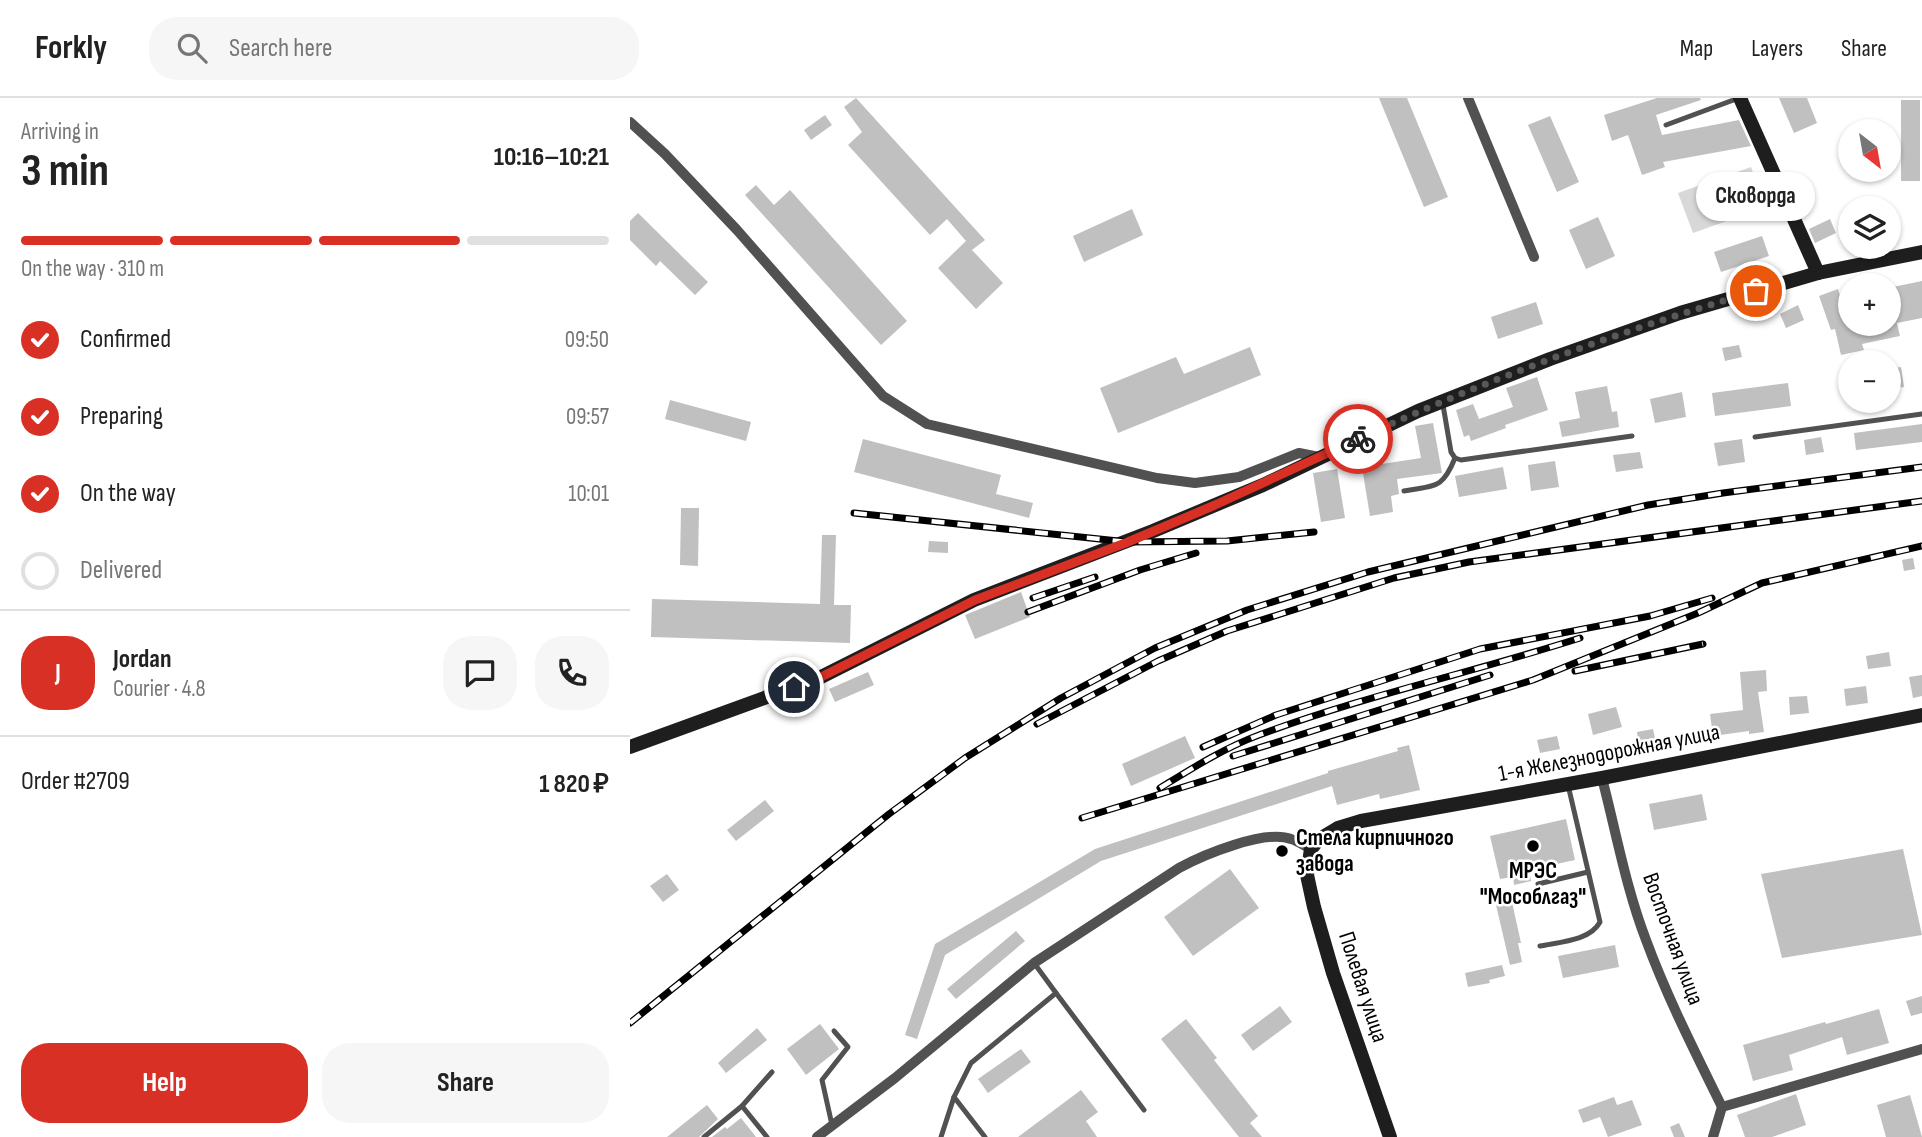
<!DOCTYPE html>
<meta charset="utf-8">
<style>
:root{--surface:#fff;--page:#f6f6f6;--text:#222;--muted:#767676;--line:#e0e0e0;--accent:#d93025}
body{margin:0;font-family:"Sofia Sans Condensed",sans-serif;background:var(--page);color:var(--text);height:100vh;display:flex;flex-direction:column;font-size:26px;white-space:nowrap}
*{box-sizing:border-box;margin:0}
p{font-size:23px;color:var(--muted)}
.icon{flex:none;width:38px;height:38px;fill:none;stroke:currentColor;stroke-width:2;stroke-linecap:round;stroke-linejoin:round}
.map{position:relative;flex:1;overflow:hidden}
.side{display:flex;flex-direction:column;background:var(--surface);width:630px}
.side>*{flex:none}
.needle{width:46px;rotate:149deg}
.controls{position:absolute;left:1208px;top:21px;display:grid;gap:14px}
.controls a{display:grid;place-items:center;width:63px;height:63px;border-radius:50%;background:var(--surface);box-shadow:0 2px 5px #0004;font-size:35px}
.pin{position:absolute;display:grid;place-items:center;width:60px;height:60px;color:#fff;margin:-30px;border:4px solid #fff;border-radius:50%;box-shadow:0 2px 7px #0007}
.courier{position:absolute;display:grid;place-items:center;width:70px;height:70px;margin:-35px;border:5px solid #d93025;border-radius:50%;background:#fff;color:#222;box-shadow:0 2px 9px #0007}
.bubble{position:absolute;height:49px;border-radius:24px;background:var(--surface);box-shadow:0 2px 5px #0004;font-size:23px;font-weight:700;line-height:49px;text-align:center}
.headline em{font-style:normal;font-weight:700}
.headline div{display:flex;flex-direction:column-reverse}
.headline{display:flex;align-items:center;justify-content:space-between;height:119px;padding:0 21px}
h1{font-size:46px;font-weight:700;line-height:52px}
.bar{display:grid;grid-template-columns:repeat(4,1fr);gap:10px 7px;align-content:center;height:84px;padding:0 21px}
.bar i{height:9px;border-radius:5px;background:var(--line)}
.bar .selected{background:var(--accent)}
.bar p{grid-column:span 4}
.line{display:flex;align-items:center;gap:18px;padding:0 21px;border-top:2px solid var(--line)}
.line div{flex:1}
.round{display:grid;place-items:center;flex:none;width:74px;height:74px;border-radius:28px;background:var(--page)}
ol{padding:0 21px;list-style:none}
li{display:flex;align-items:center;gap:21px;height:77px}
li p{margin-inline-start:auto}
li .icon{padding:7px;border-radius:50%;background:var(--accent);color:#fff;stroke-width:4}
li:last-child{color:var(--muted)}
li i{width:38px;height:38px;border:4px solid var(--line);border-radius:50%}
.primary-button{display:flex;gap:14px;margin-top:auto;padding:14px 21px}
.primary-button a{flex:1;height:80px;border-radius:28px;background:var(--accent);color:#fff;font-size:28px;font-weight:700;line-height:80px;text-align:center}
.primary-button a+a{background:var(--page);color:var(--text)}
header{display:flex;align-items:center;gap:42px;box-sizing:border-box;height:98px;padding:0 35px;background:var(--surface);border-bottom:2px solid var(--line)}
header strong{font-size:33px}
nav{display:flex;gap:38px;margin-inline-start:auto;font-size:24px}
.search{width:490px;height:63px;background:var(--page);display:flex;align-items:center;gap:18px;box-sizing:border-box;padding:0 24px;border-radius:28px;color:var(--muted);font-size:26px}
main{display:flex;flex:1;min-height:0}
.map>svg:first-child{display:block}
.green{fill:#d8d8d8}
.building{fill:#c0c0c0}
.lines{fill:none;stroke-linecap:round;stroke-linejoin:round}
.lane{stroke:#515151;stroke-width:5}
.street{stroke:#515151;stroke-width:10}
.secondary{stroke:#1e1e1e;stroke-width:14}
.rail-casing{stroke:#000;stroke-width:7}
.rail{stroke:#fff;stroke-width:4.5;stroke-dasharray:13;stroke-linecap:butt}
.done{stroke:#595959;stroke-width:7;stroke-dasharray:0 12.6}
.route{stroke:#d93025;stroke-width:9}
.poi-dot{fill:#000;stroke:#fff;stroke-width:2.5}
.labels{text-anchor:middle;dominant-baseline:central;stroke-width:5;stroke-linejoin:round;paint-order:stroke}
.street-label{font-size:23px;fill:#000;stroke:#fff}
.poi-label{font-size:23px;font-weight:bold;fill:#000;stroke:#fff;text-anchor:start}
</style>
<header>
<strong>Forkly</strong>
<div class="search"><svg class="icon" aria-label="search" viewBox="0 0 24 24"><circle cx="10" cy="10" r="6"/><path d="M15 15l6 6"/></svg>Search here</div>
<nav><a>Map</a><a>Layers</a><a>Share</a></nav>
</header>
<main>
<section class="side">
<div class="headline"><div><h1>3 min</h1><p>Arriving in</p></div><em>10:16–10:21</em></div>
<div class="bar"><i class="selected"></i><i class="selected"></i><i class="selected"></i><i></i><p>On the way · 310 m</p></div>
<ol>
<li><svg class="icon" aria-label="check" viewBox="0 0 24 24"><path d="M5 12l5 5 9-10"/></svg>Confirmed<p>09:50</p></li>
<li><svg class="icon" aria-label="check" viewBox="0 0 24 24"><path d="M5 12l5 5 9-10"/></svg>Preparing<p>09:57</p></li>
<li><svg class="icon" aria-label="check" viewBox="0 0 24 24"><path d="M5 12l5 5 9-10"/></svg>On the way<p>10:01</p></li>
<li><i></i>Delivered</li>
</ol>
<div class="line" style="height:126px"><b class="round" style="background:var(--accent);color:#fff">J</b><div><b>Jordan</b><p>Courier · 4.8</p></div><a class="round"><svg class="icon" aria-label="chat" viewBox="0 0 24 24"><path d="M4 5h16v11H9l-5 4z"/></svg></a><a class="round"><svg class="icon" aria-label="phone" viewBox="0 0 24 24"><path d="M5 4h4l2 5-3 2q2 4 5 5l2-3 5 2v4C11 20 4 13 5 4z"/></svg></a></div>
<div class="line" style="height:91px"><div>Order #2709</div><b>1 820 ₽</b></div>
<div class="primary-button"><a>Help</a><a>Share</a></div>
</section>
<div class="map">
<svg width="1292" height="1039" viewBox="0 0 1292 1039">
<rect width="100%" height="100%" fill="#fff"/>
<path class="green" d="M1121,69L1136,109L1063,135L1048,95Z"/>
<g class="building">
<path d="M226,0L355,142L342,152L373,185L346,211L308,170L336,143L317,121L300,137L218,47L232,34L214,9Z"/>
<path d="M749,0H777L818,99L794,109Z"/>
<path d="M1027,0H1070L1071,2L1026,17L1032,37L1109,22L1121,48L1033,64L1035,69L1012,77L998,37L982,43L974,17Z"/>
<path d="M1149,0H1177L1187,25L1164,35Z"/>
<rect x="1271" y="2" width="19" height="81"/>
<path d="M195,17L202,27L181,42L174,32Z"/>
<path d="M920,18L949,84L927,94L898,27Z"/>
<path d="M126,87L144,107L160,92L277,223L251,247L115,97Z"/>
<path d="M502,111L513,137L454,164L443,138Z"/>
<path d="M8,115L78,184L65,197L30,163L26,168L0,142V123Z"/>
<path d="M968,119L985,158L956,171L939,132Z"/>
<path d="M1200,121L1206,135L1185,145L1179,131Z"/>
<path d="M1132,138L1139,158L1091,174L1084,154Z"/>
<path d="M1292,183V220L1267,225L1270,238L1232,246L1234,252L1211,257L1205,231L1201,232L1189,198L1208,191L1215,213L1220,212V226H1258V190Z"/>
<path d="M906,204L913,226L868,241L861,219Z"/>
<path d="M1168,207L1174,222L1156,230L1150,216Z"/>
<path d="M1109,247L1112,259L1095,263L1092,250Z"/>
<path d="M620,249L631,277L488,335L470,290L546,259L554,276Z"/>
<path d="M1271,269L1274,289L1258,291V271Z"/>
<path d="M907,279L918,312L875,327L876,330L841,343L839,337L834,339L826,312L843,306L849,321L883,309L876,290Z"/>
<path d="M1158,285L1161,308L1085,318L1082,295Z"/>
<path d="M977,288L982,314L987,313L989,329L932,339L929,324L950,320L945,294Z"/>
<path d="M1052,294L1056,319L1025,325L1020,301Z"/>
<path d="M40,302L121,324L116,343L35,321Z"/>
<path d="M803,325L812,375L767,381L769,396L761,398L763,414L740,418L732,369L791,360L785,328Z"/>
<path d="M1292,326V344L1226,352L1224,335Z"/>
<path d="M1191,339L1194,354L1176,357L1174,342Z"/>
<path d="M233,341L371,377L366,396L403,405L399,420L224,374Z"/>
<path d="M1112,341L1115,364L1088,368L1084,345Z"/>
<path d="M1010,354L1013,370L986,374L983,357Z"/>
<path d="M925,363L929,389L901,393L898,367Z"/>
<path d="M873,369L877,391L829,399L825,378Z"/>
<path d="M707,371L715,420L691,424L683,375Z"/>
<path d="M51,410H69L68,468L50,467Z"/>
<path d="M192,437H206L204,507H221L220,545L21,539L22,501L190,506Z"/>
<path d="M299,443L318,444V455L298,454Z"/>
<path d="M1283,460L1285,471L1274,473L1272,462Z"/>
<path d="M391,494L400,519L345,541L335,517Z"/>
<path d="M1259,554L1261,568L1238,571L1236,558Z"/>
<path d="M1136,572L1137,593L1128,594L1134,634L1119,636V633L1083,638L1080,616L1113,612L1110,574Z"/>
<path d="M238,574L244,587L205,604L199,591Z"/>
<path d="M1292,577V598L1283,600L1279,579Z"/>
<path d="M1236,588L1238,605L1216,608L1214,591Z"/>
<path d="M1177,598L1179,615L1160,617L1159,599Z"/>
<path d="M986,609L992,629L963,637L958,616Z"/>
<path d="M1023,631L1026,645L1009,649L1007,634Z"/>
<path d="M555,638L565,660L501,688L492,666Z"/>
<path d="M927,638L930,651L910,655L907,642Z"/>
<path d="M779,647L790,692L750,701L749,696L707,707L702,688L471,763L315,857L287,941L275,937L305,846L465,751L698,675V673L768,653L767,650Z"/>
<path d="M1072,696L1077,722L1024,732L1019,706Z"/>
<path d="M135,702L144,713L106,743L97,732Z"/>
<path d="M936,721L945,762L899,772L901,783L884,787L883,779L870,781L860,738Z"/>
<path d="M1273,751L1292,837L1152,860L1131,776Z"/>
<path d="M600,771L629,810L563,858L534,819Z"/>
<path d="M37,776L49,792L33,804L20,788Z"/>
<path d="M882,804L891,845H888L892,864L880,867L866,807Z"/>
<path d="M386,833L395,843L326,901L317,891Z"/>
<path d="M985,847L989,869L933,880L928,858Z"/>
<path d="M872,867L875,878L859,882L860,885L838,889L835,875Z"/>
<path d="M1292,898V915L1281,918L1276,903Z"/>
<path d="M650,908L662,924L623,953L611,937Z"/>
<path d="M1249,911L1259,945L1217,957L1212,939L1159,957L1163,972L1123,983L1113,947L1195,924L1196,926Z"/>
<path d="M556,921L587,960L584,962L628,1018L620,1025L632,1039H609L531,941Z"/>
<path d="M190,926L209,951L176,977L157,951Z"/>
<path d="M127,930L137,942L96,975L88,965Z"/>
<path d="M391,951L401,964L358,995L348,981Z"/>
<path d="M451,992L468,1014L456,1023L467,1039H388Z"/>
<path d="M1166,996L1176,1027L1142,1039H1115L1107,1017Z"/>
<path d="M1280,997L1292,1039H1256L1247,1007Z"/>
<path d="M984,999L987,1007L1002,1002L1012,1027L978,1039L970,1019L953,1025L948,1012Z"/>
<path d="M77,1007L88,1021L69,1039H37Z"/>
<path d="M111,1020L126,1039H82L95,1029L97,1031Z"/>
<path d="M1049,1025L1055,1039H1044L1040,1029Z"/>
</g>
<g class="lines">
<g class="lane">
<path d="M1036,27L1109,0"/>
<path d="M813,307L821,354L825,360L831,362L1002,338"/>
<path d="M1125,339L1292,316"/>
<path d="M774,393C805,387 812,392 825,360"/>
<path d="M908,786L958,774"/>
<path d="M910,848C929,844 960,843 970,824L938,687"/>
<path d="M426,895L514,1012"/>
<path d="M324,999L355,1039"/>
<path d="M112,1008L137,1039"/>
<path d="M202,1027L192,982L218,949L204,933"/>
<path d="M74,1039L112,1008L142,974"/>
<path d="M311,1039L324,999L341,965L426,895L404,865"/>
</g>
<g class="street">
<path d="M838,0L904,159"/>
<path d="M0,24L35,56L107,132L253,298L297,326L527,380L565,385L609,379L669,355L689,359"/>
<path d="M972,680C986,734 996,790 1016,842C1037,899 1065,954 1092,1009"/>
<path d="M187,1039L265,980L404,865L549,770C573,757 635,731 661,741C668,743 675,748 681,751"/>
<path d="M1083,1039L1092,1009L1292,951"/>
</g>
<g class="secondary">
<path d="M1110,0L1188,175"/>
<path d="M0,649L189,580L344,502L523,433L633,387L788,313L920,261L1050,215L1188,175L1292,154"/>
<path d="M760,1039L703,875L684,809L677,777L681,751L688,742L708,730L731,723L972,680L1292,617"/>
</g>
<defs>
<g id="rail">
<path d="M224,415L498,444L597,443L684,434"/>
<path d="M403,500L465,479"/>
<path d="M398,514L510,472L566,455"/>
<path d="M945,573L1073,546"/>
<path d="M407,626L528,563L597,533L764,480L839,464L1292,403"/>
<path d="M573,649L646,617L850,551L1020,518L1082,500"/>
<path d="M603,658L860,577"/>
<path d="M530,690C561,671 594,650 629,637C733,598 844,574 950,540"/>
<path d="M452,720L903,582L1068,515L1132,485L1292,448"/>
<path d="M0,925L259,716L335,660L431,600L525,550L617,512L738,474L1018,407L1093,395L1292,369"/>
</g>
</defs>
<use href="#rail" class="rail-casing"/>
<use href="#rail" class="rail"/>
</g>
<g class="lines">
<path class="done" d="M728,341C857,281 991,233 1126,193"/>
<path class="route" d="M164,589L189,580L345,502L498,444L585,407L728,341"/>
</g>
<g class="poi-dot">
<circle cx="903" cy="748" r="7"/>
<circle cx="652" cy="753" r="7"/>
</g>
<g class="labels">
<g class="street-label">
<text transform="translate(979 655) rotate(-11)">1-я Железнодорожная улица</text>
<text transform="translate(1043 841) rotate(70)">Восточная улица</text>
<text transform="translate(733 889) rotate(72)">Полевая улица</text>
</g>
<g class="poi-label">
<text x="666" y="740">Стела кирпичного<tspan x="666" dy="26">завода</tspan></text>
<text x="903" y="773" text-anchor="middle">МРЭС<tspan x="903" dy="26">"Мособлгаз"</tspan></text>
</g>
</g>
</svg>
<div class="controls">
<a><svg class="needle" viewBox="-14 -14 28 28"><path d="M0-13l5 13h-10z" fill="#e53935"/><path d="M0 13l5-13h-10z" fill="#767676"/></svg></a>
<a><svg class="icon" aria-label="layers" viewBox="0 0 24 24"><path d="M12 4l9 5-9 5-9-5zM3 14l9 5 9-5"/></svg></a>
<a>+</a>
<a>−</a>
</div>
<div class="pin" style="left:1126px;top:193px;background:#ea580c"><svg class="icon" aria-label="bag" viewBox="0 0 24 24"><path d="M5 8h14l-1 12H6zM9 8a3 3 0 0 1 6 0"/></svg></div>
<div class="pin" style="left:164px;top:589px;background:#1f2937"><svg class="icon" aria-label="home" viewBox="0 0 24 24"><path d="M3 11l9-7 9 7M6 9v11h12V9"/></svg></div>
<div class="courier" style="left:728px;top:341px"><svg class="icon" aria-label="bike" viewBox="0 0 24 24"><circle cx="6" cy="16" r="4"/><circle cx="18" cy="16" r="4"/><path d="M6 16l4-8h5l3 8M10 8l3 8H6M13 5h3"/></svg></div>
<div class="bubble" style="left:1066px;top:74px;width:119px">Сковорда</div>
</div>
</main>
